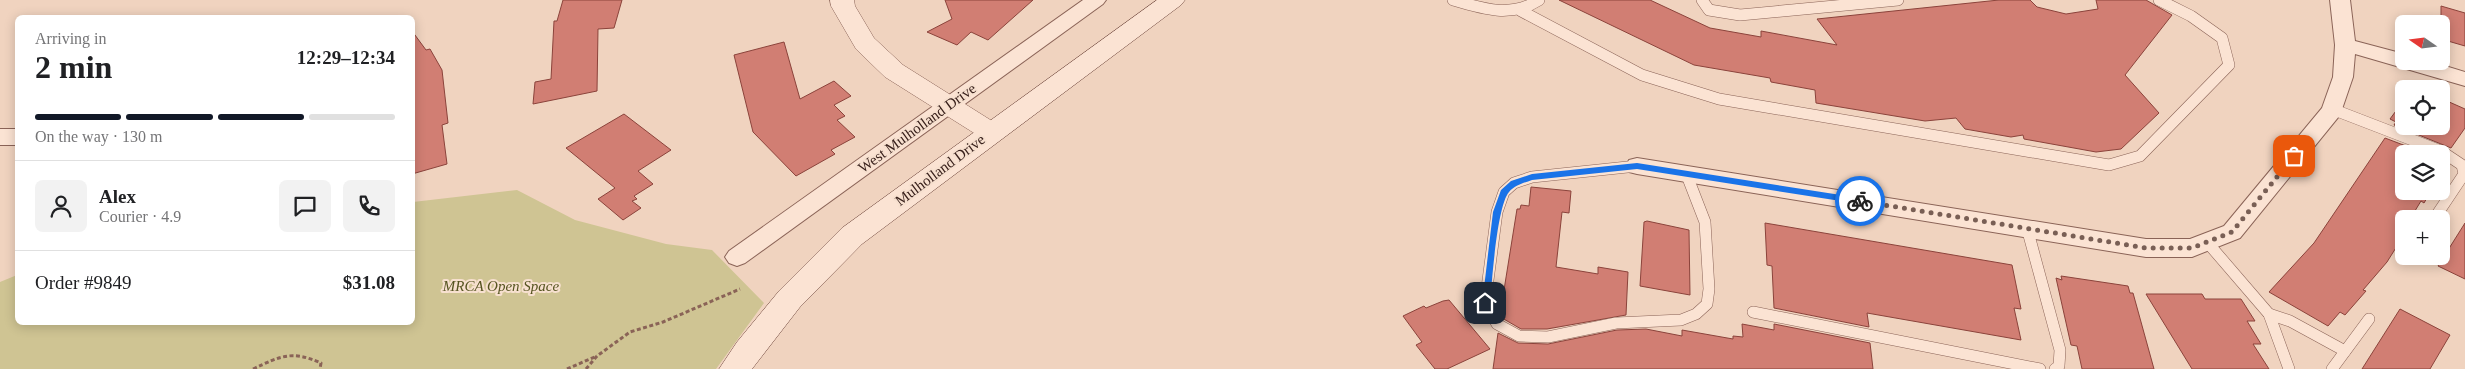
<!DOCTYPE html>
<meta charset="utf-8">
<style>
:root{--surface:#fff;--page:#f2f2f2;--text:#202124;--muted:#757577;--line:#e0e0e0;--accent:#111827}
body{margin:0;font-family:Georgia,serif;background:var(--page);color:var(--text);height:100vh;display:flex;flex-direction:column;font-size:19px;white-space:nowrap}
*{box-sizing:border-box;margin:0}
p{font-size:16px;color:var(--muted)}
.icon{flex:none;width:28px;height:28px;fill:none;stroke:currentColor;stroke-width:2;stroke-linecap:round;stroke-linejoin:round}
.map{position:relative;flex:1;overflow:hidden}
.drawer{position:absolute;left:15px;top:15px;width:400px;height:310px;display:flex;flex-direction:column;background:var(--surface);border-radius:8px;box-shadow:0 2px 12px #0003}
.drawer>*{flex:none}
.needle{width:32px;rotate:284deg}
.buttons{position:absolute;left:2395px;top:15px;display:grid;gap:10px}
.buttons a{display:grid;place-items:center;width:55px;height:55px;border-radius:8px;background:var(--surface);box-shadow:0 2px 12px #0003;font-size:25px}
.pin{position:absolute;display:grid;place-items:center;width:42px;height:42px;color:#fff;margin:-21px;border-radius:10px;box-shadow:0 2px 8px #0006}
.courier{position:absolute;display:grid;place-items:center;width:50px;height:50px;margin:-25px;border:4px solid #1a73e8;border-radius:50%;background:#fff;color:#222;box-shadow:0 1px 6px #0007}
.headline em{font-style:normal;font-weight:800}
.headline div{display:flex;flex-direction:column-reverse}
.headline{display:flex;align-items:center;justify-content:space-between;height:85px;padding:0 20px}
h1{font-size:32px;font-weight:800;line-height:38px}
.bar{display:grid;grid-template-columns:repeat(4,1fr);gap:8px 5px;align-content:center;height:60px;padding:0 20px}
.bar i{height:6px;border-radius:4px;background:var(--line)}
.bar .active{background:var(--accent)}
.bar p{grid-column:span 4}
.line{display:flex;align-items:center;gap:12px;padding:0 20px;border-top:1px solid var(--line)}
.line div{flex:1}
.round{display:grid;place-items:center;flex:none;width:52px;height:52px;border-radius:8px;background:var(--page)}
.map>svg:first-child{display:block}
.green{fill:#cfc493}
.building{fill:#d17e73;stroke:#8b433b}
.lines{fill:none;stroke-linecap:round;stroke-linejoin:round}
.service-casing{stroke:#8a6357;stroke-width:12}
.minor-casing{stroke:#8a6357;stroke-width:2}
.tertiary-casing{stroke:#8a6357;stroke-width:1}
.secondary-casing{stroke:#6c443a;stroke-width:1}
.path{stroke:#8a6357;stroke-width:3;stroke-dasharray:4 2.5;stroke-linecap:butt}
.service{stroke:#fbe3d3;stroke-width:11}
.minor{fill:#fbe3d3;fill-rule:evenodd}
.tertiary{fill:#fbe3d3;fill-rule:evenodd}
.secondary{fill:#fbe3d3;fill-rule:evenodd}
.route{fill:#1a73e8}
.done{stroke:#795f55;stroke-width:5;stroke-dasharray:0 9}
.labels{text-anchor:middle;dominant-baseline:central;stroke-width:4;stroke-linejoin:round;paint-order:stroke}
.street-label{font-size:15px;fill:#39211c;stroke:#f7e0cf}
.park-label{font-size:15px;font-style:italic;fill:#565421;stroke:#f7e0cf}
</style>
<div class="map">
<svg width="2465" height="369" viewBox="0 0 2465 369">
<rect width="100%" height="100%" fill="#f0d3bf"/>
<path class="green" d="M517,190L575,220L666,244L712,250L764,303L716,369H0V282L17,275L18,322H412L413,202Z"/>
<g class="building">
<path d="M563,0H622L614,28L598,29L597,91L533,104L535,82L551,79L554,21H557Z"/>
<path d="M945,0H1033L988,40L971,32L957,45L927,32L952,19Z"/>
<path d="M1559,0H1650L1710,28L1761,37V31L1837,45L1817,19L1999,0H2030L2037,7L2066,14L2098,9L2096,0H2146L2172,15L2125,75L2159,113L2121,149L2096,152L2024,139L2023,135L2011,137L1965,129L1956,118L1925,121L1816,103L1815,90L1771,82L1770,78L1694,65Z"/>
<path d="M2441,6L2465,13V46L2441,39Z"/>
<path d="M412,31L426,50L430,49L442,70L448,123L442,125L447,164L412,174Z"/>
<path d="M784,42L800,99L834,81L851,96L834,105L845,116L837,120L855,137L831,150L835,154L796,176L753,132L734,55Z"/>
<path d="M2404,100V126H2441V103L2445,105L2447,101L2465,109V128L2451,148L2394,125L2396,122L2390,119Z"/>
<path d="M624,114L671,150L638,171L653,184L634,196L637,199L632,201L641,208L623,220L598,199L615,188L566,148Z"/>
<path d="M2385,138L2427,154H2404V191H2431L2424,203L2421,201L2410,219H2404V235L2387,262L2363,290L2366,291L2345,315L2340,312L2328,326L2269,292L2314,243Z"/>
<path d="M1531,187L1571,191L1569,213L1562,212L1556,267L1598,274V267L1628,272L1626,315L1547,329H1521L1502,318L1500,315L1517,209H1520L1521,205L1529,206Z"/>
<path d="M1647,221L1689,230L1690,295L1640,286L1644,222Z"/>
<path d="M1765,223L2012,265L2021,309L2014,308L2021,340L1867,313L1869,327L1774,308L1772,266L1767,265Z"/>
<path d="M2465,223V279L2438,266Z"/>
<path d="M2061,276L2128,286L2130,293H2133L2154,369H2082L2077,346L2071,345L2056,278L2062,280Z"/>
<path d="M2146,294H2202L2205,299H2241L2255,321H2247L2261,344H2253L2269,369H2192Z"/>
<path d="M1449,300L1490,349L1447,369H1435L1416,345L1422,342L1403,316L1424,306L1426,308L1443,301Z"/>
<path d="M2400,309L2450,335L2430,369H2362Z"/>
<path d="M1742,324L1774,330V324L1870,343L1873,369H1493L1498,333L1518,343L1548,344L1617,330L1646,329L1682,336V330L1733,339V336L1743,337Z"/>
</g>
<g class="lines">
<defs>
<g id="service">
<path d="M1453,0C1483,9 1511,18 1539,0"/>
<path d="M1702,0L1709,10L1740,15L1898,0"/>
<path d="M1521,11L1642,75L1719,99L2109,165L2140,156L2229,65L2222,38L2191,16L2159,0"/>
<path d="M2332,109L2441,151L2462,165L2464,174L2434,219"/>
<path d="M1637,166L1532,177L1514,183L1504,192L1497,212L1485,303L1497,324L1519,336L1548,337L1616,323L1681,320L1696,314L1707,304L1709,289L1705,222L1686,173"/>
<path d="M2027,228L2060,350L2059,366L2055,369"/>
<path d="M2207,242L2269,314L2289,369"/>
<path d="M1753,312L2040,369"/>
<path d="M2269,314L2290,321L2345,351"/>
<path d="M2332,369L2369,319"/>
</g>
<g id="minor">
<path d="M1083,0H1106L1103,4L745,263L737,266L729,263L725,257L729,251Z"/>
<path d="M2330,0H2350L2355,41L2404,54V61H2429L2465,72V86L2355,54L2353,77L2340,115L2240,238L2192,257H2146L1637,174L1629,172L1626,166L1629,160L1637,158L2146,239H2190L2224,226L2322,108L2333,77L2335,45Z"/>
<rect x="0" y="129" width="18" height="16"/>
</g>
<path id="tertiary" d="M830,0H854L855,6L874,38L903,65L1000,126L1004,132L1000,138L991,141L982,138L885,77L856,49L831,6Z"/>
<path id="secondary" d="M1157,0H1185L1181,5L862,244L800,307L752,369H719L737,342L779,291L842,228Z"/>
</defs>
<use href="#service" class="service-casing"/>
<use href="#minor" class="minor-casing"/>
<use href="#tertiary" class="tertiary-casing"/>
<use href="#secondary" class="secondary-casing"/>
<g class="path">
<path d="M253,369C281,356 291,350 321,363L320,369"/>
<path d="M567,369L597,356"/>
<path d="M586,369L597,356L630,332L663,322L740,289"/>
</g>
<use href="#service" class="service"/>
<use href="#minor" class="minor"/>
<use href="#tertiary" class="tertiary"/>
<use href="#secondary" class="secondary"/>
</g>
<path class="route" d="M1637,163L1860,198L1864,201L1860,204L1637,169L1532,180C1524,183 1515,185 1509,192C1497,206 1492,281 1490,303L1488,305H1482L1493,212L1501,190L1511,181L1532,174Z"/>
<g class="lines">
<path class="done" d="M1860,201L2146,248H2192L2232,232L2294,156"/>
</g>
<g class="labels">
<g class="street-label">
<text transform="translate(917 128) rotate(-36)">West Mulholland Drive</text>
<text transform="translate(940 170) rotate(-37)">Mulholland Drive</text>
</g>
<g class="park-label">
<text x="501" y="286">MRCA Open Space</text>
</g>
</g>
</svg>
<div class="buttons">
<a><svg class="needle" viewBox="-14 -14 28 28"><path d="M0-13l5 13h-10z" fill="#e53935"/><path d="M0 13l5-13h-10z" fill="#757577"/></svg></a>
<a><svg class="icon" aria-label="locate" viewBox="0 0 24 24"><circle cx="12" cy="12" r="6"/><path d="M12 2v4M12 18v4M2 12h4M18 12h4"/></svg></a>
<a><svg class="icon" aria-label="layers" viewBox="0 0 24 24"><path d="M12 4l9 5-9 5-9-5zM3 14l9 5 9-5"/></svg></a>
<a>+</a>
</div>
<div class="pin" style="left:2294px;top:156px;background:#ea580c"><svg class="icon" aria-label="bag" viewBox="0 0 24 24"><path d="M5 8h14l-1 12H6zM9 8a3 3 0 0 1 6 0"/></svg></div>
<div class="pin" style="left:1485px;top:303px;background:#1f2937"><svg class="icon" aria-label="home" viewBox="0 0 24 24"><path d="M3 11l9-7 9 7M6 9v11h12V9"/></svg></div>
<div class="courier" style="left:1860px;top:201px"><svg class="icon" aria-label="bike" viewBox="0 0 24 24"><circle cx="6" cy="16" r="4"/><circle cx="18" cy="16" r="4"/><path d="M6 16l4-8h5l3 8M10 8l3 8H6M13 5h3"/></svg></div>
<section class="drawer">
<div class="headline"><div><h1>2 min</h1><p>Arriving in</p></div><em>12:29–12:34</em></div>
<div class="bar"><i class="active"></i><i class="active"></i><i class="active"></i><i></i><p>On the way · 130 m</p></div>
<div class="line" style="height:90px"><a class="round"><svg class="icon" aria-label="person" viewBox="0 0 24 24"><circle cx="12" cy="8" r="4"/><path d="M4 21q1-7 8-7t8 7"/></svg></a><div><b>Alex</b><p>Courier · 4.9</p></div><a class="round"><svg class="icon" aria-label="chat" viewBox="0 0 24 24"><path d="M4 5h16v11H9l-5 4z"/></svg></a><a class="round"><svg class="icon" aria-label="phone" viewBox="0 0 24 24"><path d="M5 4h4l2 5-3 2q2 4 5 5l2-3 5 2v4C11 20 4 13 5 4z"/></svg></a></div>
<div class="line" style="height:65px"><div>Order #9849</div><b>$31.08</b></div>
</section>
</div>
